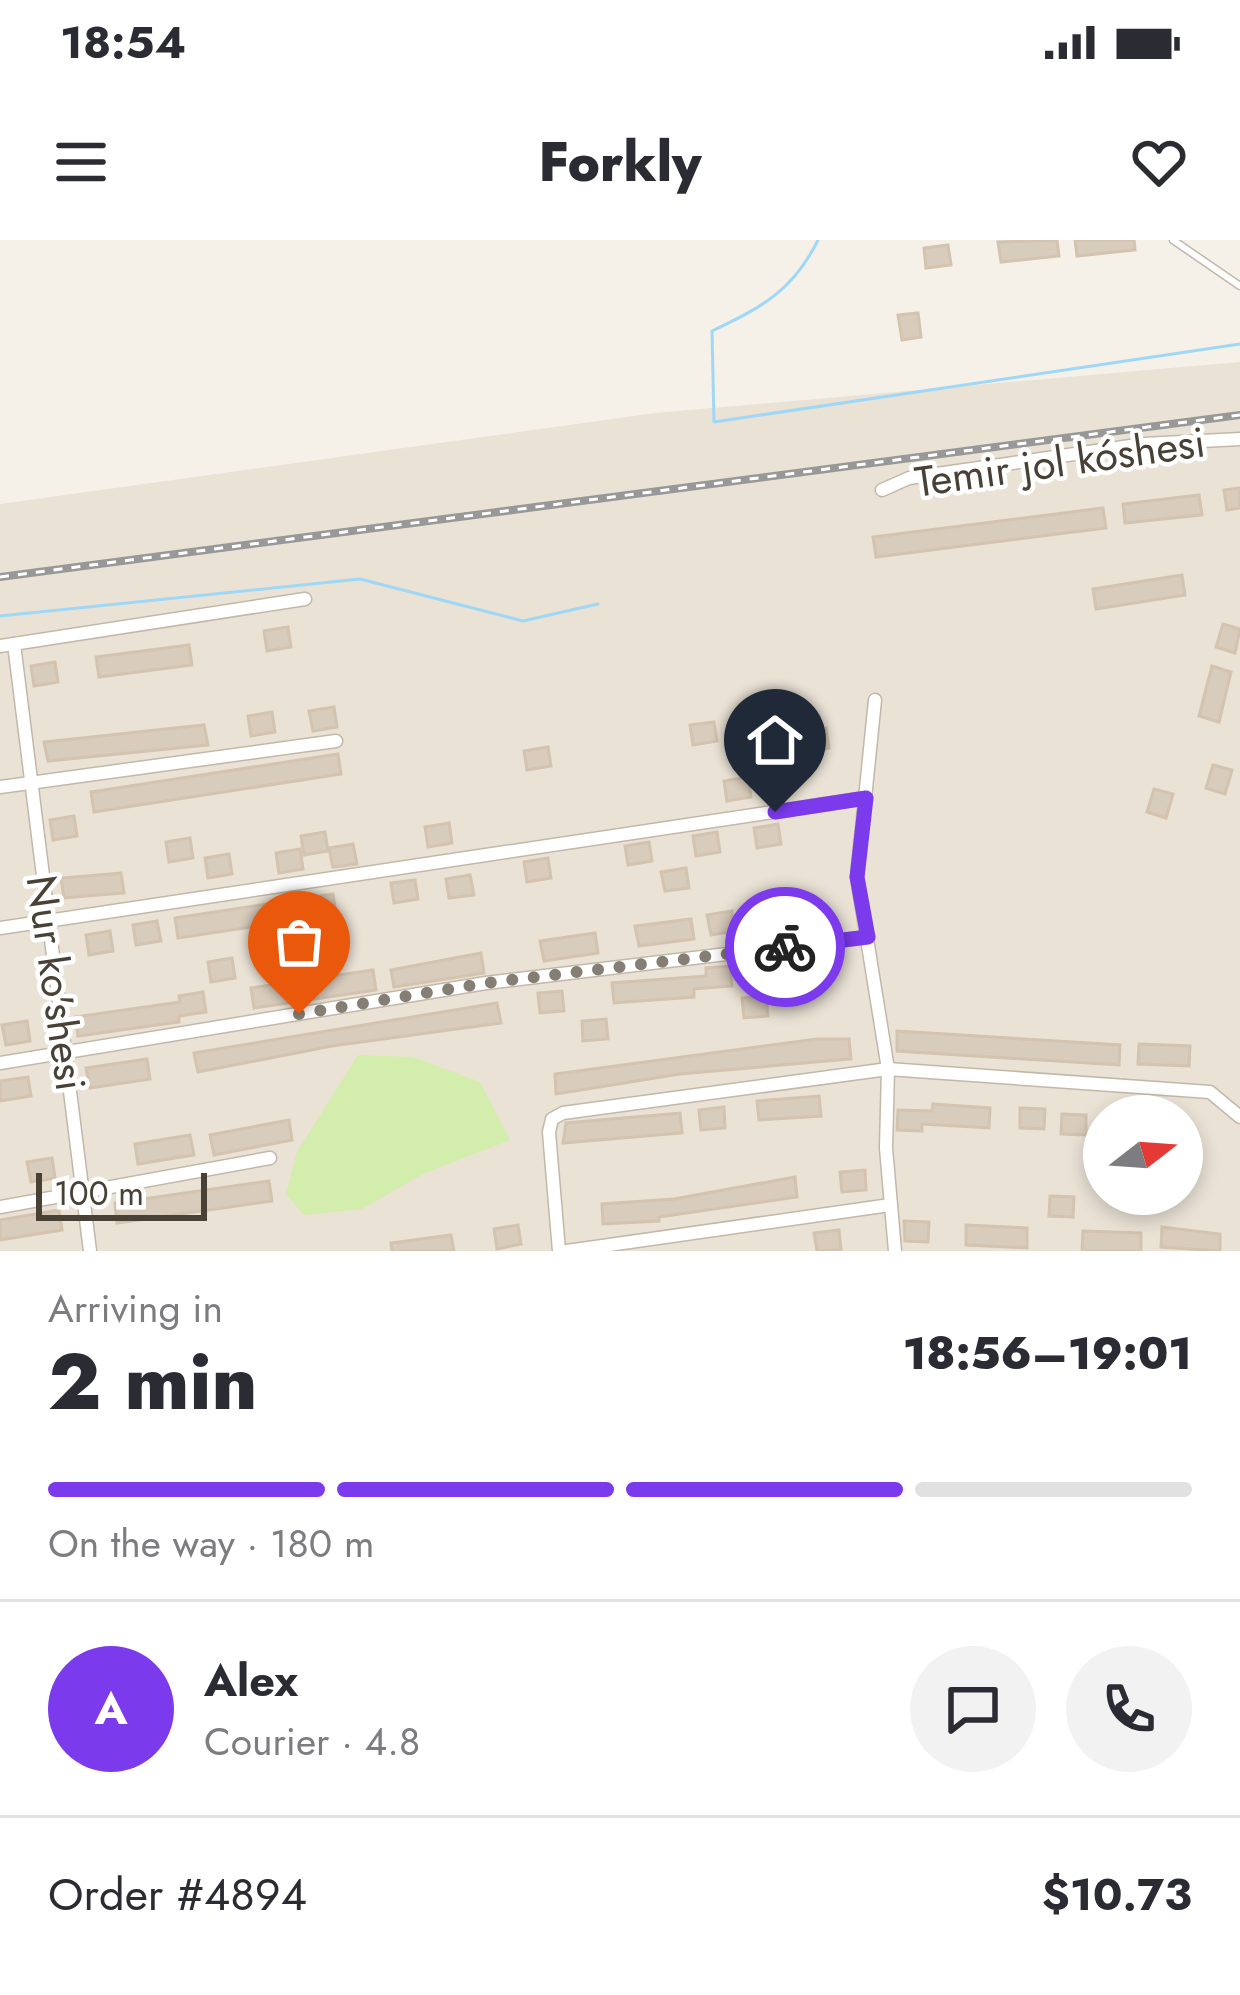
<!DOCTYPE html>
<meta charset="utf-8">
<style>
:root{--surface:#fff;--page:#f2f2f3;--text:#2b2b33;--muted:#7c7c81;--line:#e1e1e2;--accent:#7c3aed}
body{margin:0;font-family:Jost,sans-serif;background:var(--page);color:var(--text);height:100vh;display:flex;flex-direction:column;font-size:45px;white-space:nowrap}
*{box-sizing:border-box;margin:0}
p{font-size:39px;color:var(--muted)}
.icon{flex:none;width:66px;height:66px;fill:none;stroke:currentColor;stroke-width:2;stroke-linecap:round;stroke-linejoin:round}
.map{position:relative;height:1011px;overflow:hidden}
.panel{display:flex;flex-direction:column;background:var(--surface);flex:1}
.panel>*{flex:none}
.needle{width:78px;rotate:73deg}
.buttons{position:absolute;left:1083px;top:855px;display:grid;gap:24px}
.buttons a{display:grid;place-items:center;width:120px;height:120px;border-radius:50%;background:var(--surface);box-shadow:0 6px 18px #0003;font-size:60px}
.scale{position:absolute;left:36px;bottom:30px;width:171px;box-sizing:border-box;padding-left:12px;border:6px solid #494136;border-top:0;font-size:33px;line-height:42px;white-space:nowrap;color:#494136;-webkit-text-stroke:9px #fff;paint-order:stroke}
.pin{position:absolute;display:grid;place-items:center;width:102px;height:102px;color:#fff;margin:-123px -51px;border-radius:50% 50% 50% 0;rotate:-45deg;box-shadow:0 0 12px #0007}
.pin .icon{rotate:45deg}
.courier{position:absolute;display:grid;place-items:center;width:120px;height:120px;margin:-60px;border:9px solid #7c3aed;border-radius:50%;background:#fff;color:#222;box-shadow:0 3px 15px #0007}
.head em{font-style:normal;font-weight:800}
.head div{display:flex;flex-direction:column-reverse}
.head{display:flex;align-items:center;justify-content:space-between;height:204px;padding:0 48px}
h1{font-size:78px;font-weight:800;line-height:90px}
.bar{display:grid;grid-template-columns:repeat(4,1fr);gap:18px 12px;align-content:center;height:144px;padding:0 48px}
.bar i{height:15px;border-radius:9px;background:var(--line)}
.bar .on{background:var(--accent)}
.bar p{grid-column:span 4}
.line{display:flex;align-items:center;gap:30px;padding:0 48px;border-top:3px solid var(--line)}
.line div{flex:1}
.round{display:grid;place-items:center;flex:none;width:126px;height:126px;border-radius:63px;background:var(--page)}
.status{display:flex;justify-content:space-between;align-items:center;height:84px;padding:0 60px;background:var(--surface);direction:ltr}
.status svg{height:33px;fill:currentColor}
header{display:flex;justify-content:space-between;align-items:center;height:156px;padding:0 48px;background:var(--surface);font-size:54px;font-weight:800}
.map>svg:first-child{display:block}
.residential{fill:#eae2d5;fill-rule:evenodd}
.green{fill:#d3edad}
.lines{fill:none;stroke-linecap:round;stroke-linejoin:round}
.stream{stroke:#9fd8f7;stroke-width:3}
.building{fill:#d8ccbc;stroke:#d3c3af;stroke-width:3}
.service-casing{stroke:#c2b8a9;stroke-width:9}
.minor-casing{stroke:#c2b8a9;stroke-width:15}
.service{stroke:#fff;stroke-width:6}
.minor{stroke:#fff;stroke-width:12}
.rail-casing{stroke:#989898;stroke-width:8}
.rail{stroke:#fff;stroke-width:3;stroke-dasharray:9;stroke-linecap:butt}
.done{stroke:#857e74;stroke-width:12;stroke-dasharray:0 21.6}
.route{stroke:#7c3aed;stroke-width:15}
.labels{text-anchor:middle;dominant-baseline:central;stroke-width:9;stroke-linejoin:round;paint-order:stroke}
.street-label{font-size:42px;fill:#494136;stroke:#fff}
</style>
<div class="status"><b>18:54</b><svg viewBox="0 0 49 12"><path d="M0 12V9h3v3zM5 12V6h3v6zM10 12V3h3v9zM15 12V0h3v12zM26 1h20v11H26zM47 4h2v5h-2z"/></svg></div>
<header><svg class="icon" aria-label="menu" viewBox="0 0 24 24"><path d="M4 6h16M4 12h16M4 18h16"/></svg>Forkly<svg class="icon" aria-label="heart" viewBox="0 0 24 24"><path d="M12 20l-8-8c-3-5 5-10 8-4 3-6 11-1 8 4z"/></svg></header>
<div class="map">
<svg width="1240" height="1011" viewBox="0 0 1240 1011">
<rect width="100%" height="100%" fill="#f5f0e8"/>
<path class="residential" d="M1240,122V1011H0V264L655,173ZM1104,876H1182V954H1104Z"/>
<path class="green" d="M358,815L413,817L480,842L510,900L423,934L362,969L304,975L286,954L297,912Z"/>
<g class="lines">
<g class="stream">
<path d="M818,0C793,51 762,67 712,91L714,182L1240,104"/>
<path d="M0,376L360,339L523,381L598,364"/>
</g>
</g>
<g class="building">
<path d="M1057,0L1059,16L1001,22L998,2Z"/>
<path d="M1075,0H1134L1135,10L1077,16Z"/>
<path d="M948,5L951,25L926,28L924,8Z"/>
<path d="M918,73L921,97L902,100L898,75Z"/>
<path d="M1240,248V268L1227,270L1224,250Z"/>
<path d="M1199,255L1202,275L1125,283L1123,264Z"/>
<path d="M1103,268L1106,288L876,317L873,297Z"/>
<path d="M1182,335L1185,355L1096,369L1093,349Z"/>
<path d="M1223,384L1240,389L1235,413L1216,407Z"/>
<path d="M288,387L291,407L267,411L264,391Z"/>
<path d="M189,405L192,425L99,437L96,417Z"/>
<path d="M55,422L58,442L34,446L31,426Z"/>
<path d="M1212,426L1231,432L1219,482L1199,476Z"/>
<path d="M334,467L337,487L313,491L309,471Z"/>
<path d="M272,472L275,492L251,496L248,476Z"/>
<path d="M714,482L717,501L693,505L690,485Z"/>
<path d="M204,485L208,505L48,521L44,502Z"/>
<path d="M826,488L829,508L805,512L801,492Z"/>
<path d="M548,507L551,526L527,530L524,511Z"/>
<path d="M338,514L341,534L94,572L91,552Z"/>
<path d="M1213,525L1232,530L1225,554L1206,548Z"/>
<path d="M748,537L751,557L727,561L724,541Z"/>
<path d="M1154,549L1173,554L1166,578L1147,572Z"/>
<path d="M74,576L77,596L53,600L50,580Z"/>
<path d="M449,583L452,603L428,607L425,587Z"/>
<path d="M778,584L781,604L757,608L754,588Z"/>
<path d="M325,592L328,611L304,615L301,596Z"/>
<path d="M717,592L720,612L696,616L693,596Z"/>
<path d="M190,598L193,618L169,622L166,602Z"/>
<path d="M649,602L652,621L628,625L625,606Z"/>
<path d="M353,604L357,624L333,627L329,608Z"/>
<path d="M300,609L303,629L279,633L276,613Z"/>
<path d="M229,614L232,634L208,638L205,618Z"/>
<path d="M548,618L551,638L527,642L524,622Z"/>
<path d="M686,628L689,648L665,651L661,632Z"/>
<path d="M121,633L124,653L64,658L61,638Z"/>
<path d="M470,635L474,655L449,658L446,639Z"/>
<path d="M415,640L418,659L394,663L391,643Z"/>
<path d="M333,654L336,674L178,698L175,678Z"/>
<path d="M795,663L798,683L740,696L739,690L711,695L707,675L732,671V677Z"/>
<path d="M691,679L694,699L639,706L635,686Z"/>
<path d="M157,681L161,701L136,705L133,685Z"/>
<path d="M110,691L113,711L89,715L86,695Z"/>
<path d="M595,693L598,713L544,721L540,701Z"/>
<path d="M481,713L484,733L394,747L391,730Z"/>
<path d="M832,715L834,735L780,738L779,718Z"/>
<path d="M232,718L235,738L211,742L208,722Z"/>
<path d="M730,726L732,746L694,749V757L614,763L612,743L706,736V728Z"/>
<path d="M373,730L376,750L254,768L251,748Z"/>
<path d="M562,751L564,771L540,773L538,753Z"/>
<path d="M203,752L206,772L179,776V782L78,796L75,777L180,762L179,756Z"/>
<path d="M766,756L768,776L744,778L742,758Z"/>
<path d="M497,763L501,783L332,806L198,832L194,813Z"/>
<path d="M606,779L608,799L583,801L582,781Z"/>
<path d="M27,781L30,801L6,805L2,785Z"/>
<path d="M897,791L1120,805L1119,825L897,811Z"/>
<path d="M817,799H849L851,819L680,834L556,854L555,834Z"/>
<path d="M1139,804L1190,806L1189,826L1138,824Z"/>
<path d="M147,819L150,839L90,848L86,828Z"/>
<path d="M28,837L31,856L0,861V841Z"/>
<path d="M819,856L821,876L759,880L757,861Z"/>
<path d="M933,864L990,868L989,888L922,884V891L897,890L898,870L932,871Z"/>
<path d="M724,867L725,888L701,890L699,870Z"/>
<path d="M1020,868L1045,869L1044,889L1020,888Z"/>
<path d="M680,873L682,893L563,903L566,883Z"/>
<path d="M1062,874L1086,875V895L1061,894Z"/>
<path d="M289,880L292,900L214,915L210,895Z"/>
<path d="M190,895L194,915L138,924L135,904Z"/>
<path d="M52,918L55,938L31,942L27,922Z"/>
<path d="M865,930L866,950L842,952L840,932Z"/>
<path d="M795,937L797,957L659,977V981L603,984L602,964L674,959Z"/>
<path d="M269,941L272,961L117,983L115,963Z"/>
<path d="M1050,956L1074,957L1073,977L1049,976Z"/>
<path d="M59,970L62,990L0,1000V980Z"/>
<path d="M904,981L929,982L928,1002L905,1001Z"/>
<path d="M518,985L521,1004L497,1009L494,989Z"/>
<path d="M966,985L1027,988V1008L966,1005Z"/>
<path d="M1162,987L1220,994V1011L1161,1007Z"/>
<path d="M839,990L841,1010L817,1011L814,993Z"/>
<path d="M1083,991L1141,993V1011H1082Z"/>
<path d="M451,995L454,1011H392L391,1003Z"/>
</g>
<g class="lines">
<defs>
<path id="service" d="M1173,0L1240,46"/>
<g id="minor">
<path d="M882,250L909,238L1144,204L1240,199"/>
<path d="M14,404L90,1011"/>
<path d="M0,406L305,359"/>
<path d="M875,460L857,637L888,829L886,908L895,1011"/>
<path d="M0,547L336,501"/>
<path d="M0,688L866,558"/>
<path d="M0,823L486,743L868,697"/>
<path d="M0,967L270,918"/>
<path d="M559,1011L549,892L552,879L563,873L888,829L1210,852L1240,877"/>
<path d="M567,1011L890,965"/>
</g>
</defs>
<use href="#service" class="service-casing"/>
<use href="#minor" class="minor-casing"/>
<use href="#service" class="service"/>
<use href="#minor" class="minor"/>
<defs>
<path id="rail" d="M0,337L1240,175"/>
</defs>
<use href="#rail" class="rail-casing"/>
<use href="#rail" class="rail"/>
</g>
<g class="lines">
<path class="done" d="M299,774L486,743L785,707"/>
<path class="route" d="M775,572L866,558L857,637L868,697L785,707"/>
</g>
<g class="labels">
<g class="street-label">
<text transform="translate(1060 222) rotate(-8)">Temir jol kóshesi</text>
<text transform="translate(56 743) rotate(82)">Nur ko'shesi</text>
</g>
</g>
</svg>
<div class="buttons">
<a><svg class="needle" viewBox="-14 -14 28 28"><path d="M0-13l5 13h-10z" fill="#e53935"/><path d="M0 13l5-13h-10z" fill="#7c7c81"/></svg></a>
</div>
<div class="scale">100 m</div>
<div class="pin" style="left:299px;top:774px;background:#ea580c"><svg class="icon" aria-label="bag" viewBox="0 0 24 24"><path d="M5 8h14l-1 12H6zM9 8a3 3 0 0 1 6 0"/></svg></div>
<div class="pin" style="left:775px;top:572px;background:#1f2937"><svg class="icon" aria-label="home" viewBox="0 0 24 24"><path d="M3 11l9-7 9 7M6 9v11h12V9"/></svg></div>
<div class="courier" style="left:785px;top:707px"><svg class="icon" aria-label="bike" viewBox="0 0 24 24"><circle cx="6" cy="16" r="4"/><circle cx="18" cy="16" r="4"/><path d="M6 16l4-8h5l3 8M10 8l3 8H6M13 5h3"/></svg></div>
</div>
<section class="panel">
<div class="head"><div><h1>2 min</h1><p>Arriving in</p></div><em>18:56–19:01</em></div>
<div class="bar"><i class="on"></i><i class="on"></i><i class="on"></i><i></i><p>On the way · 180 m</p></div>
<div class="line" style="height:216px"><b class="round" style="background:var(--accent);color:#fff">A</b><div><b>Alex</b><p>Courier · 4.8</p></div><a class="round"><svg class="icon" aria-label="chat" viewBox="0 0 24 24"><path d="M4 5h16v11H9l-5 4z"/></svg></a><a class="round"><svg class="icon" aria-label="phone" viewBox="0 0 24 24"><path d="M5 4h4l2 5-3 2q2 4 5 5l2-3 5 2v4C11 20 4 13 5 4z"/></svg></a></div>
<div class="line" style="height:156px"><div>Order #4894</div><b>$10.73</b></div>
</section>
